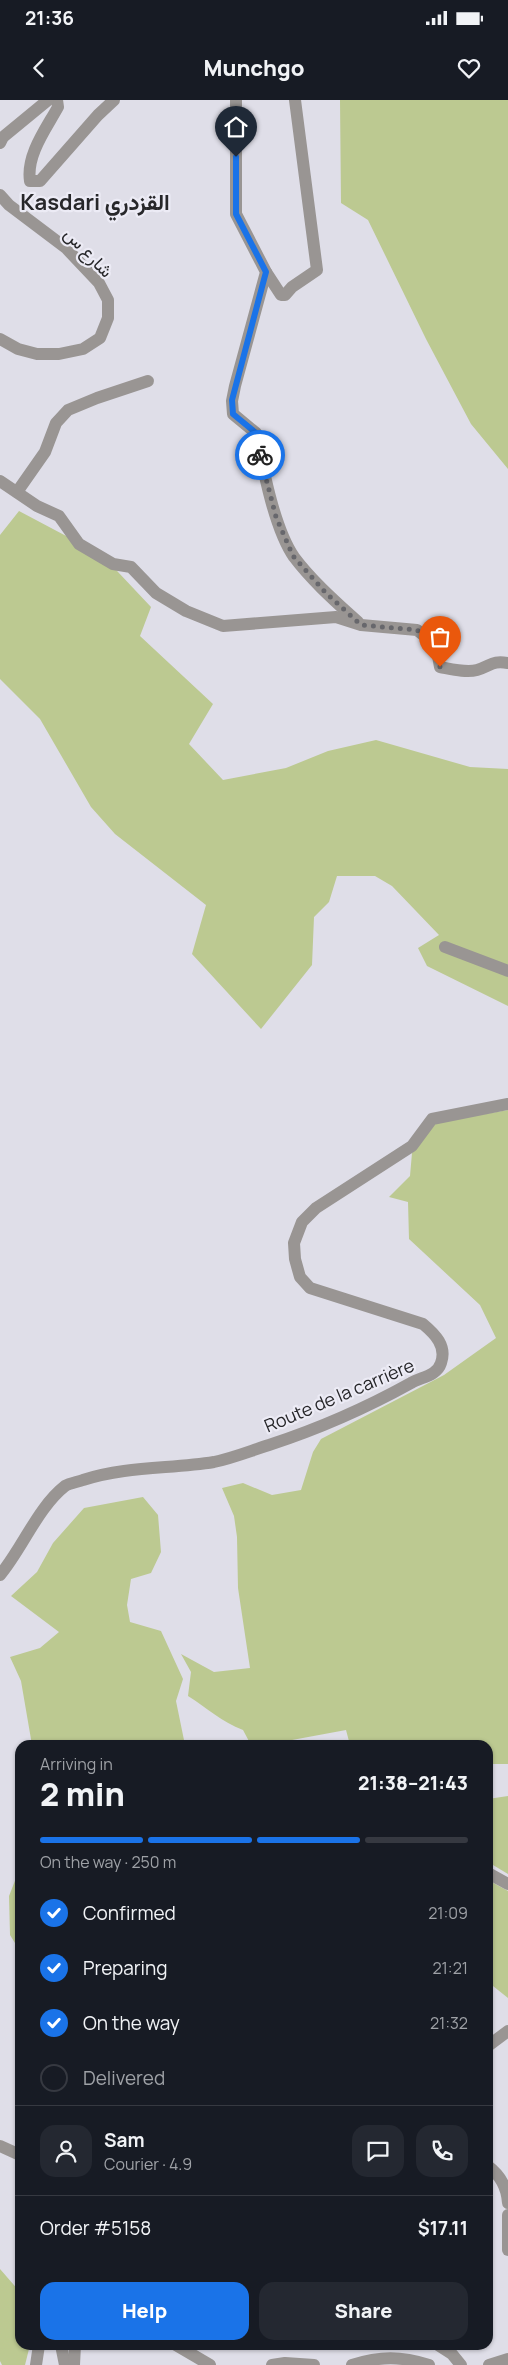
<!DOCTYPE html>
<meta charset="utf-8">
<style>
:root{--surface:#171b24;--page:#242831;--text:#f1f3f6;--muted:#9ea1a6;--line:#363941;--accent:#1a73e8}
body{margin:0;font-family:Manrope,Vazirmatn,sans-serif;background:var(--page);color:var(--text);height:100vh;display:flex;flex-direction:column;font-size:19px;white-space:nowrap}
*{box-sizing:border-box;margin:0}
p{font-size:16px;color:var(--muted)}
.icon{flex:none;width:28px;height:28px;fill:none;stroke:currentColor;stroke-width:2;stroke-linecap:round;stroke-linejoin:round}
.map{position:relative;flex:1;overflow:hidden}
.sheet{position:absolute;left:15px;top:1640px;width:478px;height:610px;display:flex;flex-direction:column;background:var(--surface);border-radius:15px;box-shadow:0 1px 4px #0004}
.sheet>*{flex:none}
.pin{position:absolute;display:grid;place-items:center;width:42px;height:42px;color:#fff;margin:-51px -21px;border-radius:50% 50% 50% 0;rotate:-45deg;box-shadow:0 0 5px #0007}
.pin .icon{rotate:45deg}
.courier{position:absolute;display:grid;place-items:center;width:50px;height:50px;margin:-25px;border:4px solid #1a73e8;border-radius:50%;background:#fff;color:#222;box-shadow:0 1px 6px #0007}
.summary em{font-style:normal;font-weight:800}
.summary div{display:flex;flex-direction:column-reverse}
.summary{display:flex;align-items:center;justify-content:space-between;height:85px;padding:0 25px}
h1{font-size:32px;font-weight:800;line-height:38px}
.bar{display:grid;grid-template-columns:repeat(4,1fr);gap:8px 5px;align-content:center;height:60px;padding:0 25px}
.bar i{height:6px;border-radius:4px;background:var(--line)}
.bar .selected{background:var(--accent)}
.bar p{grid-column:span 4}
.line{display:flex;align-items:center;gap:12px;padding:0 25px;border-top:1px solid var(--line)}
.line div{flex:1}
.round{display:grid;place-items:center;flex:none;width:52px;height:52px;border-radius:15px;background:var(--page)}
ol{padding:0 25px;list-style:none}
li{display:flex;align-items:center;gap:15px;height:55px}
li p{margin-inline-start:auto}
li .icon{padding:5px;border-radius:50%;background:var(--accent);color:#fff;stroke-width:4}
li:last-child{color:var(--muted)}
li i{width:28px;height:28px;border:2px solid var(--line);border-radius:50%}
.action{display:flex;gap:10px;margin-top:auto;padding:10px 25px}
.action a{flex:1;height:58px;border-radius:15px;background:var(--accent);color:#fff;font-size:20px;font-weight:800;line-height:58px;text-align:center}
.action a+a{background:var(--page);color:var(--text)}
.status{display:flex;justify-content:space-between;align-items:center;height:35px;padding:0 25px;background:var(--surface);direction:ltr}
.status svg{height:14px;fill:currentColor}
header{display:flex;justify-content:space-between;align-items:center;height:65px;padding:0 25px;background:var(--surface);font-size:22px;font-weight:800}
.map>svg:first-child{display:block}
.green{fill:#bcc991}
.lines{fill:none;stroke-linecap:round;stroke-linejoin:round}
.minor{stroke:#999593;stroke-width:12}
.done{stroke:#67676c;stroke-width:5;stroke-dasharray:0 9}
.route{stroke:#1a73e8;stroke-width:6}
.labels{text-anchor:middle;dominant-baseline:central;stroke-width:4.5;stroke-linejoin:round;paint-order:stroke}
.street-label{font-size:18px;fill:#27272a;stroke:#ecebf5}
.district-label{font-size:22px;font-weight:bold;fill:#27272a;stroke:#ecebf5}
</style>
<div class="status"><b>21:36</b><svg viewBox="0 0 49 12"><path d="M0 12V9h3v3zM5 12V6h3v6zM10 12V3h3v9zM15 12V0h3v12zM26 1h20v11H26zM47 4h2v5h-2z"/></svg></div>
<header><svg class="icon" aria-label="back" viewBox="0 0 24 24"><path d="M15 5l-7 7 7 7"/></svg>Munchgo<svg class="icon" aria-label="heart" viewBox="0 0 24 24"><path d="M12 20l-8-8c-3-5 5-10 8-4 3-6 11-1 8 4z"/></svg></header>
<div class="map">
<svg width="508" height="2265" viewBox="0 0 508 2265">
<rect width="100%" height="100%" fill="#dfdee8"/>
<g class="green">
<path d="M340,0H508V369L471,324L426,239L368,120L341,103Z"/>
<path d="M19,411L102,455L151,507L140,536L213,604L189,644L223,680L286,668L328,651L376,640L470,667L508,669V906L427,866L418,848L439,835L392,786L375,776H337L329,802L314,817L312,865L261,929L192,854L206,805L115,734L91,707L40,619L0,579V435Z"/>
<path d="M508,1010V1664H488V1645H350L346,1630L292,1640L287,1645H251L243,1630C222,1622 207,1608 188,1596L191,1572L181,1554L214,1572L250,1568L238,1488L237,1437L234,1416L222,1388L243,1383L272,1395L301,1390L313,1352L321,1339L444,1275L496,1238L480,1205L409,1139L408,1102L389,1097L410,1076L412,1053L433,1023Z"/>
<path d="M143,1397L158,1415L161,1452L151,1473L131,1479L127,1505L130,1522L161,1531L183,1579L176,1601L185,1645H32L21,1581L10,1557L40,1548L59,1532L11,1496L37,1472L53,1443L84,1408Z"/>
<path d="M508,1696V1774L488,1762V1699Z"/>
<path d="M20,1768V1851L10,1835L9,1796Z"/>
<path d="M488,1780L508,1791V1898L488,1882Z"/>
<path d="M0,2169L20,2192V2245H30L25,2265H2L0,2261Z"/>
</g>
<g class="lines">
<g class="minor">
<path d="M57,0L58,7C46,29 26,55 30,81H40L98,15L114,0"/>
<path d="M236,0V114L266,172L235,286L232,301L233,314L256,333C263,368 274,428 294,457C312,481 336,502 358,522"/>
<path d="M0,43L3,37L48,0"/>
<path d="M0,95L9,105L66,148L99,183L108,200V218L100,238L83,249L59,254H37L18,249L0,239"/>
<path d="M266,172L281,195H285L292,187L317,170L295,0"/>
<path d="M0,381L37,406L59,416L79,444L113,464L131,467L156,493L186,511L223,526L336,517L361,525L417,530L436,545L440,567C451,569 466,573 477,570C491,566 492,560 508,563"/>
<path d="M17,392L45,352L56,323L68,310L97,298L148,281"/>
<path d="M445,847L508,871"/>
<path d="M0,1475C22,1449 38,1407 65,1386C70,1383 78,1382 83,1380C126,1366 171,1369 214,1362C233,1358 250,1351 269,1345C318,1329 366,1308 411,1283C421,1277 437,1276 441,1263C447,1246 435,1234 423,1224L310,1188L300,1177L295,1159L294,1143L302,1122L316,1108L412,1046L432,1019L508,1004"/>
<path d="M488,1773L508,1784"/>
<path d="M488,1946L508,1931"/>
<path d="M0,2046L20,2055"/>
<path d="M488,2066C500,2075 507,2087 508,2103"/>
<path d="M508,2115V2150"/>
<path d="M61,2245L65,2265"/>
<path d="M176,2245L210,2265"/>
<path d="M438,2245L452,2254L461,2265"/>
<path d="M36,2265L39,2245"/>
<path d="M74,2265L75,2245"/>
<path d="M272,2265L285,2263L314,2265"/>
<path d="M352,2265C380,2256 401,2256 429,2265"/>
<path d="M489,2265L508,2259"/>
</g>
</g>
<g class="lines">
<path class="done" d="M260,355L276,417L293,456L326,493L361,525L417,530L436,545L440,567"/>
<path class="route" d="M236,57V114L266,172L232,300L233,314L256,333L260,355"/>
</g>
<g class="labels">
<g class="street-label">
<text transform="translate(89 152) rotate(46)">شارع ﺱ</text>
<text transform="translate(339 1295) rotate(-23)">Route de la carrière</text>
</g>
<g class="district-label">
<text x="95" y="102">Kasdari القزدري</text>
</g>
</g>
</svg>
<div class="pin" style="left:440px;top:567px;background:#ea580c"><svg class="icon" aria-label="bag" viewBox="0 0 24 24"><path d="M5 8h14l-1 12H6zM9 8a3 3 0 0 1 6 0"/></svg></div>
<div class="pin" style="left:236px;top:57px;background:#1f2937"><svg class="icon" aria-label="home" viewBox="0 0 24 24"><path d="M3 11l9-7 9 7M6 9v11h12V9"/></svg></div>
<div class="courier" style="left:260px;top:355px"><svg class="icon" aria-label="bike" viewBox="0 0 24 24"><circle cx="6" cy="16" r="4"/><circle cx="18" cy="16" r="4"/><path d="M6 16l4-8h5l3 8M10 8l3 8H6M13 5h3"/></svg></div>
<section class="sheet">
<div class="summary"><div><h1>2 min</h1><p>Arriving in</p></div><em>21:38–21:43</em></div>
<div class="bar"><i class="selected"></i><i class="selected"></i><i class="selected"></i><i></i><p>On the way · 250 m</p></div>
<ol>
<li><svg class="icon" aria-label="check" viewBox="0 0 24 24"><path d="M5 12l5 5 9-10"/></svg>Confirmed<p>21:09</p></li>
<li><svg class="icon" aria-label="check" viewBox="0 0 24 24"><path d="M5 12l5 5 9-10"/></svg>Preparing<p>21:21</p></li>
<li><svg class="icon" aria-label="check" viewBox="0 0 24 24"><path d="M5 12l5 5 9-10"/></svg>On the way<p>21:32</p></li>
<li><i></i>Delivered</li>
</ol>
<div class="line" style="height:90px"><a class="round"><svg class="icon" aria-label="person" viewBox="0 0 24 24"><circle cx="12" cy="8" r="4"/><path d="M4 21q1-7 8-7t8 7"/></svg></a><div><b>Sam</b><p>Courier · 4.9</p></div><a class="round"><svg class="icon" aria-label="chat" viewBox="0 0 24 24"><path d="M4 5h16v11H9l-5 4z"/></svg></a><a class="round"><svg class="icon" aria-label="phone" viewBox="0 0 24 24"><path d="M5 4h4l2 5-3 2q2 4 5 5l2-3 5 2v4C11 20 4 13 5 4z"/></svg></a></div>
<div class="line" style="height:65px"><div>Order #5158</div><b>$17.11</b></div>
<div class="action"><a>Help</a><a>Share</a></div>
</section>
</div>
